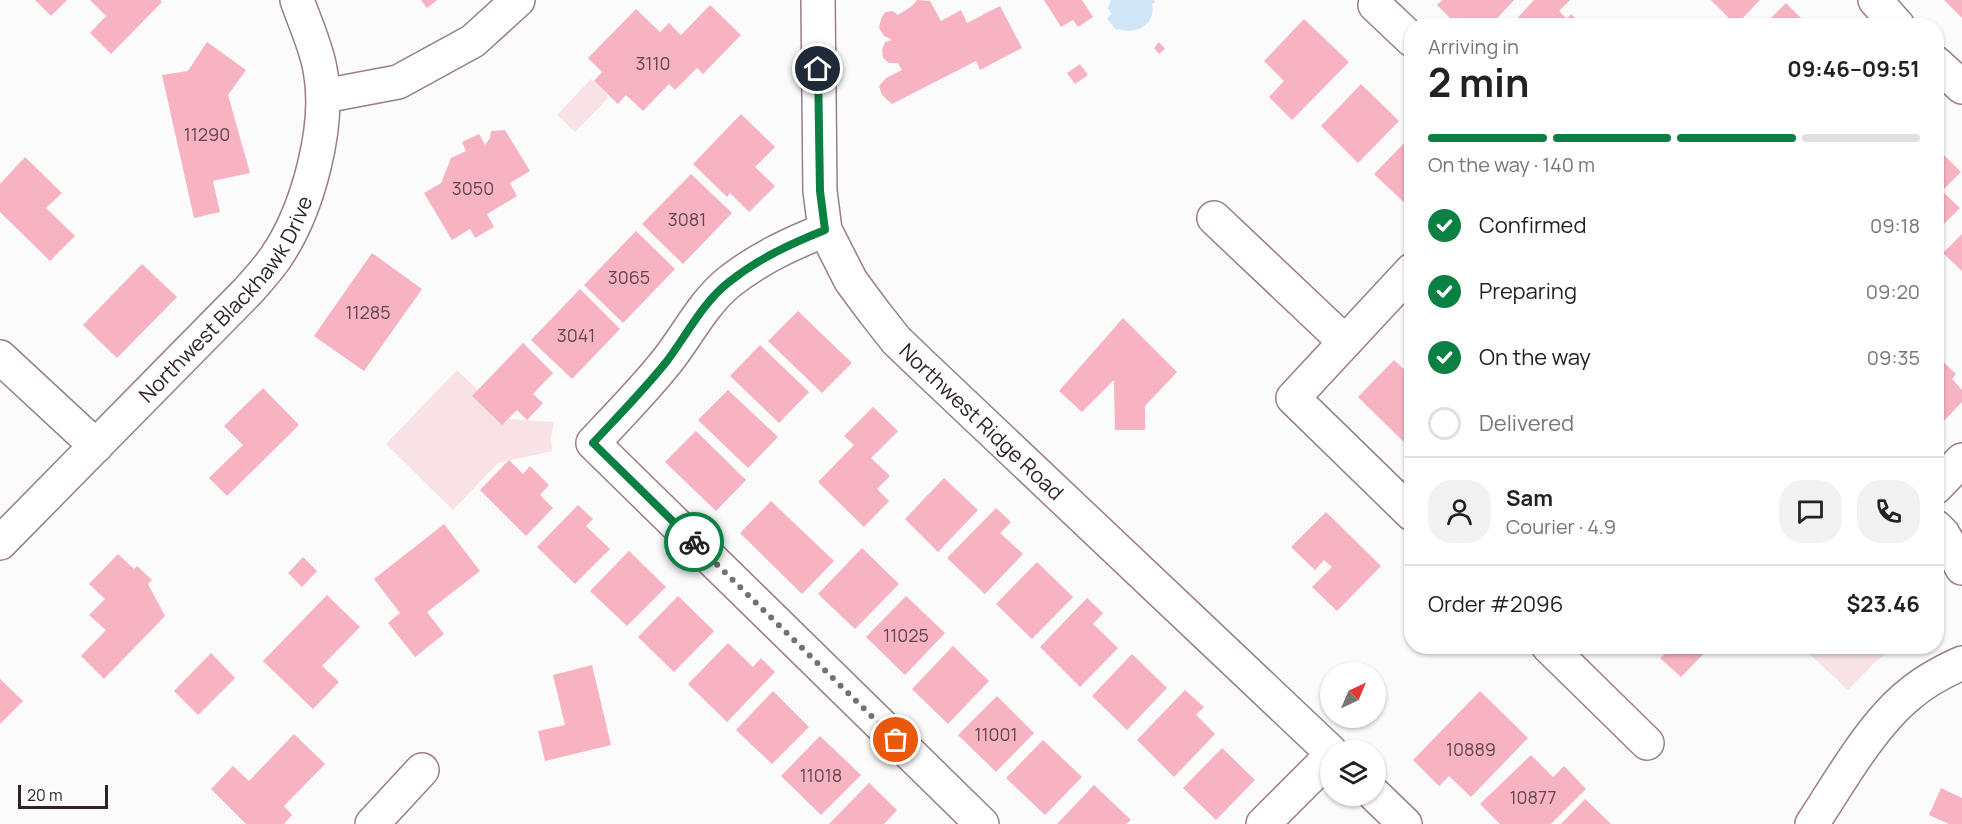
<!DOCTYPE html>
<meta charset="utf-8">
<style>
:root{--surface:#fff;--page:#f2f2f2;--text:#222;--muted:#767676;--line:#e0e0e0;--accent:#0b8043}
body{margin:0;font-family:Manrope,sans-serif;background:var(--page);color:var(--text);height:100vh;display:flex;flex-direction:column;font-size:22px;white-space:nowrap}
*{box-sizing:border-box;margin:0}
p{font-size:20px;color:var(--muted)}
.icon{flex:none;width:33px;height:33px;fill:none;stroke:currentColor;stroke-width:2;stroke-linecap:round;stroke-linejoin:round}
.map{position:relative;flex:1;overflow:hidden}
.sheet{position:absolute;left:1404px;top:18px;width:540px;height:636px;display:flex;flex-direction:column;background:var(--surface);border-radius:24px;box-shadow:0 2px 4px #0004}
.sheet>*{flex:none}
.needle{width:39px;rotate:44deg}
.buttons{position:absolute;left:1320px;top:662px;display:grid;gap:12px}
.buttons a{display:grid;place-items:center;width:66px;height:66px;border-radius:50%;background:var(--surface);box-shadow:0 2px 4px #0004;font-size:30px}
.scale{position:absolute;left:18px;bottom:15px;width:90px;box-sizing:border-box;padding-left:6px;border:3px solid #302426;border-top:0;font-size:16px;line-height:21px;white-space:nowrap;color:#302426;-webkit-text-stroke:4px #fff;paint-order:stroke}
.pin{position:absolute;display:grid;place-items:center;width:51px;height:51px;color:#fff;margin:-26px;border:3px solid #fff;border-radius:50%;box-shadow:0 2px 6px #0007}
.courier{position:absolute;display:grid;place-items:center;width:60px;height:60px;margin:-30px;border:4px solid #0b8043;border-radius:50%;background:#fff;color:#222;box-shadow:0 2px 8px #0007}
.headline em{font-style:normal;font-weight:700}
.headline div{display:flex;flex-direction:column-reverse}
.headline{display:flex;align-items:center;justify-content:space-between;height:102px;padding:0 24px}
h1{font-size:39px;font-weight:700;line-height:45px}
.bar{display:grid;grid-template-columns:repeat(4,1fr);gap:9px 6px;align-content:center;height:72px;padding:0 24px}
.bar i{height:8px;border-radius:4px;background:var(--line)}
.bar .active{background:var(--accent)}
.bar p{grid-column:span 4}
.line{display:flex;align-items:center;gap:15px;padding:0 24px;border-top:2px solid var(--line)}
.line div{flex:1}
.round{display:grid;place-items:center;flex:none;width:63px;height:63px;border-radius:24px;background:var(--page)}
ol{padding:0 24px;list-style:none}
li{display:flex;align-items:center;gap:18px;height:66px}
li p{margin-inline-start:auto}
li .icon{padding:6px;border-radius:50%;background:var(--accent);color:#fff;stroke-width:4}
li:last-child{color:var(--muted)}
li i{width:33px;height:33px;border:3px solid var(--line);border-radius:50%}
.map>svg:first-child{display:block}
.green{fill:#f8e2e6}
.water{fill:#d0e5f6}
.building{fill:#f7b3c1}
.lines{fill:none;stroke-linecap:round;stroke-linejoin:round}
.minor-casing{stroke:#9b7e84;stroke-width:36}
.minor{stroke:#fff;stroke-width:33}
.done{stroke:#776f71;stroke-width:6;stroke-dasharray:0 10.8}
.route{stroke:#0b8043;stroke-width:8}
.labels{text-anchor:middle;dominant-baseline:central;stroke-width:4.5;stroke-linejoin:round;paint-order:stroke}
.number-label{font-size:18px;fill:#62484d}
.street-label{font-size:21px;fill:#302426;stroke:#fff}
</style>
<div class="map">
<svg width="1962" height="824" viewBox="0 0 1962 824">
<rect width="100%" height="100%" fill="#fbfbfb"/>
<g class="green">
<path d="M591,79L609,97L575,132L557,115Z"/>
<path d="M457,370L508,419L554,422L551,437L552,451L498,463L453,510L386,444Z"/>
<path d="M1802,647H1895L1873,664L1848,690Z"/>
</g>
<path class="water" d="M1111,0H1154L1155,2L1152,4C1156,25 1136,35 1118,29L1116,30L1107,18L1112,14L1108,9Z"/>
<g class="building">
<path d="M35,0H67L51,16Z"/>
<path d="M90,0H160L162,2L111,54L90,33L106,16Z"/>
<path d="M421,0H437L427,8Z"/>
<path d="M917,0L930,1L941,21L961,10L967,23L1000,6L1022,48L980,70L976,61L892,104L882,95L879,86L886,78L902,70L898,63H889L883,58L882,50L885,42L892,40L884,36L879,28L881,19L885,12L893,11L898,15L912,6Z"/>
<path d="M1044,0H1082L1093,17L1078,27L1073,20L1061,27Z"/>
<path d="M1442,0H1514L1490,26H1471L1462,17L1456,24L1437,5Z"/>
<path d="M1534,0H1570L1559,11L1567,19L1571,14L1583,26H1510Z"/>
<path d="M1711,0H1760L1736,25Z"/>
<path d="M1944,0H1962V18Z"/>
<path d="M1786,3L1809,26H1763Z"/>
<path d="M710,5L741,35L703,74L697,68L675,90L669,84L643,111L626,95L618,104L594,81L602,72L588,58L636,9L660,32L669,23L681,35Z"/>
<path d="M1304,19L1349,62L1292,120L1269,97L1284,81L1264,61Z"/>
<path d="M207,42L246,70L228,95L250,173L213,181L220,212L194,218L162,75L188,71Z"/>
<path d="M1159,42L1165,49L1159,54L1154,48Z"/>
<path d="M1080,64L1088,75L1075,84L1067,73Z"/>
<path d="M1361,84L1399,121L1358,163L1321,126Z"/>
<path d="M741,114L775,147L755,167L775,186L749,212L730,193L727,197L693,164Z"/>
<path d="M505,130L530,171L510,183L517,196L487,214L494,227L475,238L470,229L452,240L424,193L441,183L451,158L466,151L462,142L479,134L485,145L490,138L491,131Z"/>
<path d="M1412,135V210L1374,174Z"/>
<path d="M1941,152L1961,172L1942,191L1960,208L1936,232V157Z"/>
<path d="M25,157L62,193L46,208L75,236L50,261L0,212V184Z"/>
<path d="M691,174L732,213L683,264L642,224Z"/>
<path d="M636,231L675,269L623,323L584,285Z"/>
<path d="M1962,234V271L1943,253Z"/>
<path d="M372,253L422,289L364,371L314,336Z"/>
<path d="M142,264L177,297L117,358L83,325Z"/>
<path d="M580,289L620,329L572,379L531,340Z"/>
<path d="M798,311L852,363L822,393L768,341Z"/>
<path d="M1123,318L1177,372L1145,406V430H1115L1114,380L1082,412L1059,391Z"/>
<path d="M523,343L553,373L533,394L543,403L527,420L517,410L502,425L472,396Z"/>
<path d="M760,345L809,392L779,423L730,376Z"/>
<path d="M1936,355L1956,374L1952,379L1962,390V402L1936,429Z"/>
<path d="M1394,360L1412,377V450L1358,397Z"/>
<path d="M263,388L299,425L227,496L209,478L243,445L224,426Z"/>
<path d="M728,390L778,437L748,468L698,420Z"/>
<path d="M873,407L898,431L871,458L890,476L877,489L889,501L864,527L818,482L854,445L844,436Z"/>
<path d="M696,431L746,480L716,511L665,462Z"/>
<path d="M509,460L523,474L530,466L549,485L540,495L553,508L526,536L480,490Z"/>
<path d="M944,478L978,510L938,552L905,519Z"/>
<path d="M771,501L834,561L802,594L740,533Z"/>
<path d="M578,505L593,519L586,526L610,549L575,584L537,547Z"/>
<path d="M996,508L1011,522L1000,533L1023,554L985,594L947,558Z"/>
<path d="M1326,512L1381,566L1337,611L1312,587L1332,567L1324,560L1315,570L1291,547Z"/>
<path d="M444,524L480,571L427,612L444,634L415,657L388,623L400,613L374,579Z"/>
<path d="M862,548L899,584L855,629L818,594Z"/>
<path d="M629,551L666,587L627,626L590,591Z"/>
<path d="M118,554L134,569L137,566L152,580L148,584L165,616L104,679L81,656L106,630L89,615L105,599L89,584Z"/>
<path d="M303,557L317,571L302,587L288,573Z"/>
<path d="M1037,562L1073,597L1032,639L996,604Z"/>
<path d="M327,595L360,627L322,666L339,682L313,709L263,661Z"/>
<path d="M678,596L714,631L674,672L638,637Z"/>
<path d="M906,596L945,633L905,675L866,637Z"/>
<path d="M1087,598L1103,613L1093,624L1118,648L1080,687L1040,647Z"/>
<path d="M728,643L753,667L761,658L775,672L727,722L688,684Z"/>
<path d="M953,646L989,681L948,724L912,689Z"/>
<path d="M1659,646H1711L1681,677L1660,658L1666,653Z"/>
<path d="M211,653L235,678L198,715L174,691Z"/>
<path d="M1132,654L1167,688L1127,730L1092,696Z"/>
<path d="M592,665L611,745L545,761L538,731L565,725L553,675Z"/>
<path d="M0,679L23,701L0,724Z"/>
<path d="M1185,690L1204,707L1196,715L1215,734L1174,777L1137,740Z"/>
<path d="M773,691L809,727L772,764L736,730Z"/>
<path d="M1480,691L1528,738L1471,797L1449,776L1439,786L1413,760Z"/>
<path d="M997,696L1034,733L996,772L958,735Z"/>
<path d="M294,734L325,764L284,806L292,815L284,824H246L211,789L233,766L249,781Z"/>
<path d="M820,736L861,775L821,815L781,776Z"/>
<path d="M1043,740L1082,777L1045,815L1006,778Z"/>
<path d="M1222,748L1255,780L1216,820L1183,788Z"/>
<path d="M1531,755L1553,777L1564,766L1586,789L1551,824H1500L1480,804Z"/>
<path d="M869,783L897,810L884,824H829Z"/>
<path d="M1094,785L1131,820L1126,824H1057Z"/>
<path d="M1941,788L1962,798V824H1949L1929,815Z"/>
<path d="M1585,799L1611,824H1561Z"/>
</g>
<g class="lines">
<defs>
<g id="minor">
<path id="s1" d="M818,0L820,191L825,230L851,281L874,312L896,340L921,364L1330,751"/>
<path d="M1875,0L1898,26"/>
<path d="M1375,5L1412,40"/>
<path d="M1936,63L1962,87"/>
<path d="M324,96L398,82L473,41L518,0"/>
<path d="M1214,218L1345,342"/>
<path d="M825,230C790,244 758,259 729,282C703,303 687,336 667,361C644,390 618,416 593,443L982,824"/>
<path d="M1412,270L1293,398L1412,514"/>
<path d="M0,357L96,446"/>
<path d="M1936,487L1962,460"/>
<path d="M1936,527L1943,534L1962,568"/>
<path id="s2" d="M0,543L247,292C257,281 268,269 276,257C308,210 331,125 320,69C316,46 305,23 297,0"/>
<path d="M1548,646L1647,743"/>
<path d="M1375,795L1405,824"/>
<path d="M372,824L422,770"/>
<path d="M1263,824L1330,757"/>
<path d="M1812,824C1839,783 1872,724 1910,694C1925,681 1944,671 1962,663"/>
</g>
</defs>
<use href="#minor" class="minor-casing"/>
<use href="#minor" class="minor"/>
</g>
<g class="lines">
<path class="done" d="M694,542L896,740"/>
<path class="route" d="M694,542L593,443C618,416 644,390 667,361C686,336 703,302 729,282C758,259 790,244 825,230L820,191L818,69"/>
</g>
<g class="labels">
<g class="number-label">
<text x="653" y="63">3110</text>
<text x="207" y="134">11290</text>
<text x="473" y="188">3050</text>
<text x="687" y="219">3081</text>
<text x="629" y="277">3065</text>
<text x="368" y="312">11285</text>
<text x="576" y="335">3041</text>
<text x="906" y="635">11025</text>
<text x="996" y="734">11001</text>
<text x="1471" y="749">10889</text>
<text x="821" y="775">11018</text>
<text x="1533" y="797">10877</text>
</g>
<g class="street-label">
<text stroke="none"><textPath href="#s2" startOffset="334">Northwest Blackhawk Drive</textPath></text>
<text stroke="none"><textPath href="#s1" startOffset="480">Northwest Ridge Road</textPath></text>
</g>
</g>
</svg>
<div class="buttons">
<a><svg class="needle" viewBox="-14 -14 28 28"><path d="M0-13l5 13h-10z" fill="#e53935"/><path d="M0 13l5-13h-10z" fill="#767676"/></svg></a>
<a><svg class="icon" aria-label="layers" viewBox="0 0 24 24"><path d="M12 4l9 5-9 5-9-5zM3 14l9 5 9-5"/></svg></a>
</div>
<div class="scale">20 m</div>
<div class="pin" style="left:896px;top:740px;background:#ea580c"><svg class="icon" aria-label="bag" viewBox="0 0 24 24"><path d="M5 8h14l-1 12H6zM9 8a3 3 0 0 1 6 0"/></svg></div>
<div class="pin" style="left:818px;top:69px;background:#1f2937"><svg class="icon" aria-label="home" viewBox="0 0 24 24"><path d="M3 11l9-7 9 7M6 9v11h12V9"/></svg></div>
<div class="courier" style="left:694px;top:542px"><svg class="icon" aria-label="bike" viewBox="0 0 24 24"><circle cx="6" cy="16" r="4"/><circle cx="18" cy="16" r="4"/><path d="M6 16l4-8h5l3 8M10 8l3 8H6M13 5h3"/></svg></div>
<section class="sheet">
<div class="headline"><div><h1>2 min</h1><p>Arriving in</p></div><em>09:46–09:51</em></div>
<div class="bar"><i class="active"></i><i class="active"></i><i class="active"></i><i></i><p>On the way · 140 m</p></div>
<ol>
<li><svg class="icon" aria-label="check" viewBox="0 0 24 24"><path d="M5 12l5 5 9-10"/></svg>Confirmed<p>09:18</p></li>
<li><svg class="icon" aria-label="check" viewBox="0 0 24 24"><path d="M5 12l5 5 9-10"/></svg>Preparing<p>09:20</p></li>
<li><svg class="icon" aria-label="check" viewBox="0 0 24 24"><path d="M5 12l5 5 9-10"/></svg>On the way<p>09:35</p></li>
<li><i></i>Delivered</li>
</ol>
<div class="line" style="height:108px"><a class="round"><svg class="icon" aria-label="person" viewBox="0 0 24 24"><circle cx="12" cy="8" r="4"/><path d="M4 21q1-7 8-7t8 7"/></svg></a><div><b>Sam</b><p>Courier · 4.9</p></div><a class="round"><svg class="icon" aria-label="chat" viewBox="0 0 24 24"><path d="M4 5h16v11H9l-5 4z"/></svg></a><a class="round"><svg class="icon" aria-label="phone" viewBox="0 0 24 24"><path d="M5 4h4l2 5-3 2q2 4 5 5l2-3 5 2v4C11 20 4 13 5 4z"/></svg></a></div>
<div class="line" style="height:78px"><div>Order #2096</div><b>$23.46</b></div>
</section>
</div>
